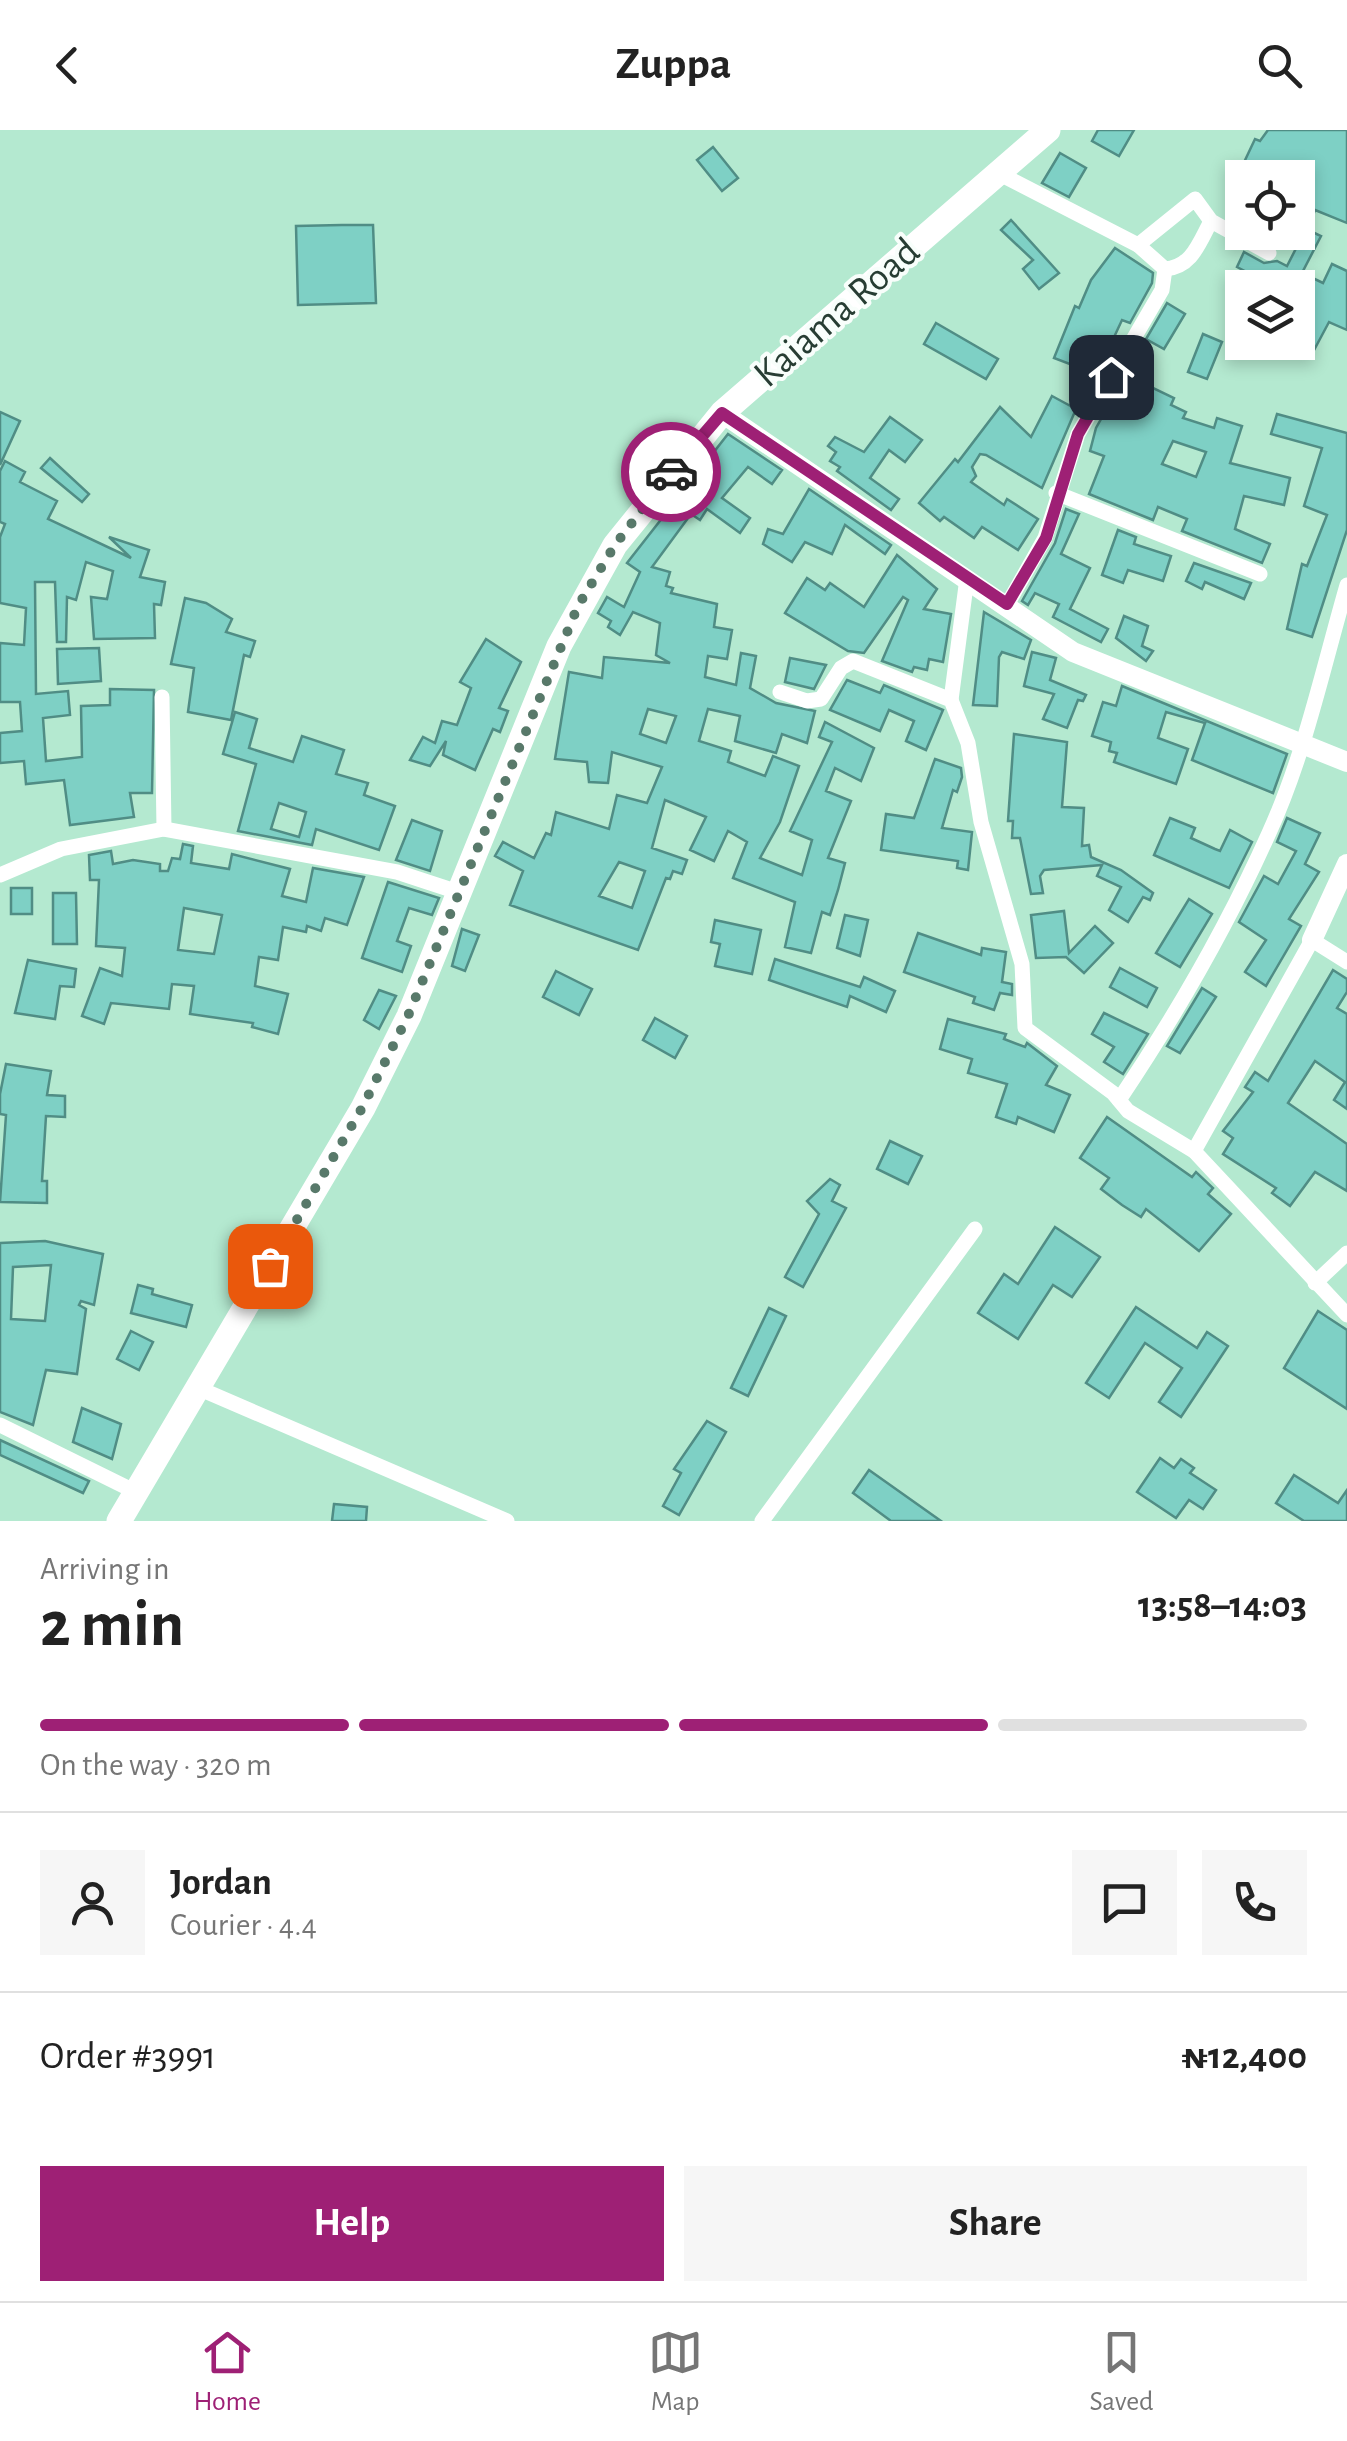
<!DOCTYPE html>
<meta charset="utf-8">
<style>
:root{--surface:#fff;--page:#f6f6f6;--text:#222;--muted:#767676;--line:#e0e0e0;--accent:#9e2075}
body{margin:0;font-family:"Alegreya Sans",sans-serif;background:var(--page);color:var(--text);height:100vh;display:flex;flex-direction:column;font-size:38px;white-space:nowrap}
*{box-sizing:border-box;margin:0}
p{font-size:32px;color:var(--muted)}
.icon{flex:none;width:55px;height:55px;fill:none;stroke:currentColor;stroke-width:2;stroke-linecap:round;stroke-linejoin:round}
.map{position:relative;height:1391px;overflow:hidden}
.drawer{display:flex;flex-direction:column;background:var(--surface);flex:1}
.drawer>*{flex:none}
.fabs{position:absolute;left:1225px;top:30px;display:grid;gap:20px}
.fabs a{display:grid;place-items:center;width:90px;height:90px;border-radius:0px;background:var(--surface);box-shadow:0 5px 15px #0003;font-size:50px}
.pin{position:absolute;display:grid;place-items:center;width:85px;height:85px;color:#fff;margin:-42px;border-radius:20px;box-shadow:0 5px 15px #0006}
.courier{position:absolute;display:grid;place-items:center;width:100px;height:100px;margin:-50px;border:8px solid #9e2075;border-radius:50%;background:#fff;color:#222;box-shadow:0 2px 12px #0007}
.headline em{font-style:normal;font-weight:700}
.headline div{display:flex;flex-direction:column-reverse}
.headline{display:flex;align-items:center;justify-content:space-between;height:170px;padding:0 40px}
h1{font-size:65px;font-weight:700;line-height:75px}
.bar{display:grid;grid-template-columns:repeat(4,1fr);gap:15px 10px;align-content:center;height:120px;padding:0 40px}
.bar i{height:12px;border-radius:8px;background:var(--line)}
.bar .current{background:var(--accent)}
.bar p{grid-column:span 4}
.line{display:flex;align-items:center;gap:25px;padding:0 40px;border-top:2px solid var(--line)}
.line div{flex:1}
.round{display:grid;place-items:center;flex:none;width:105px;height:105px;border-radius:0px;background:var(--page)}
.cta{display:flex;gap:20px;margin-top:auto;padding:20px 40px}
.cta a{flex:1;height:115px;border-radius:0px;background:var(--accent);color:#fff;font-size:40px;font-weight:700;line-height:115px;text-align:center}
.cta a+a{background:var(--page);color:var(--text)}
header{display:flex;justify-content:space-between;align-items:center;height:130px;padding:0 40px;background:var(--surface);font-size:45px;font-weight:700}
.tab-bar{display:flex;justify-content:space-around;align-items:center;height:140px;border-top:2px solid var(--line);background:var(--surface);font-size:28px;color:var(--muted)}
.tab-bar a{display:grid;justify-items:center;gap:5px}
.tab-bar .current{color:var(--accent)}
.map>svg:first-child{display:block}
.building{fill:#7ed0c5;stroke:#508d85;stroke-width:2.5;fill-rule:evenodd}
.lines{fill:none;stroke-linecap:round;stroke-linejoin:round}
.minor{stroke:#fff;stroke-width:15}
.tertiary{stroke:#fff;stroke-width:20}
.trunk{stroke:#fff;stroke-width:25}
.done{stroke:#58796a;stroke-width:10;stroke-dasharray:0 18}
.route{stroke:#9e2075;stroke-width:12}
.labels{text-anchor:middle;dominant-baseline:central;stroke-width:8;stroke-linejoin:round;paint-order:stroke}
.street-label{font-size:40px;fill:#273d33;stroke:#f8fefb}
</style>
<header><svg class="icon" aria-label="back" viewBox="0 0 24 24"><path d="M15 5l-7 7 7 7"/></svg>Zuppa<svg class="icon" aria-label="search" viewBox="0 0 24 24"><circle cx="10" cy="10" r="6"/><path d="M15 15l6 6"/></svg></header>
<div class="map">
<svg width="1347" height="1391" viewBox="0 0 1347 1391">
<rect width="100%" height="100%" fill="#b4e9d0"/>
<g class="building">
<path d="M1098,0H1134L1119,26L1092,11Z"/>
<path d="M1268,0H1347V93L1315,80L1312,88L1298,82V48H1249L1239,43L1255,9L1260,11Z"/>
<path d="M713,17L738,48L722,61L697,30Z"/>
<path d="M1060,23L1086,38L1069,67L1042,53Z"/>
<path d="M1011,90L1059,143L1039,159L1023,139L1033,130L1001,100Z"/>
<path d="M342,95H373L376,173L298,175L296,96Z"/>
<path d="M1306,99L1321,106L1302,143L1323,153L1332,134L1347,141V200L1329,192L1313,222L1298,213V158H1267L1260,154L1262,150L1237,137L1244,122L1264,133L1277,131L1287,136Z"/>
<path d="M1115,118L1153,143L1152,153L1130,193L1122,190L1108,220L1098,215L1088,241L1054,228L1075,176L1079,178L1091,150Z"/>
<path d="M1167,173L1185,184L1164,219L1146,209Z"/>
<path d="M936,193L998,229L986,249L924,214Z"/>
<path d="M1203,204L1222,212L1207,249L1188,242Z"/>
<path d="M1126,245L1174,268L1171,275L1186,282L1183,288L1214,298L1217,288L1242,296L1230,333L1290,348L1284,375L1244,366L1235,399L1270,414L1262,433L1182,401L1187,389L1158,377L1153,390L1089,364L1104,326L1090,321L1096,298ZM1173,311L1206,322L1196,347L1162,334Z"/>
<path d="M1052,266L1076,279L1042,358L986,325L980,324L972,337L976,346L971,352L1004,375L1007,369L1038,389L1018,420L982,397L974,408L944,387L940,391L919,373L955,329L958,332L1000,277L1031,307Z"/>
<path d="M0,282L20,291L0,335Z"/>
<path d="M1277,284L1347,303V400L1312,507L1287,499L1302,434L1307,436L1327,385L1304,376L1322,318L1271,304Z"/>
<path d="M890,287L922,310L905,332L889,320L870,348L899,369L891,380L837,341L840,337L830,331L836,322L828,316L835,307L864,322Z"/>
<path d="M728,304L782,340L772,354L748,337L722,368L750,388L740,403L707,379L700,390L691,384L652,437L670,442L666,456L673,458L671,463L717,474L714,497L732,500L727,529L708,526L705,547L736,555L741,523L756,526L750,558L776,573L815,581L807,613L782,604L776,623L735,611L740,586L708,579L699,611L731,621L728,632L765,646L773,626L799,636L780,692L760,728L802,745L812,710L790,701L832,612L819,607L825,592L874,618L861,651L835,638L826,661L851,671L828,728L845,733L838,760L830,785L822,782L811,823L785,817L795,772L733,748L747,712L728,701L714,731L690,720L706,687L665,670L652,718L687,730L682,744L673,741L670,749L666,748L638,820L510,775L523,741L495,726L503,712L534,728L546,703L551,705L556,682L609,699L617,665L647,673L662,637L612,622L608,653L589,652L587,632L555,629L569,542L602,548L604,527L670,533L656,525L660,493L633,482L620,505L608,497L611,491L598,483L607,467L624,477L640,442L627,433ZM648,579L676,586L666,613L640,604ZM619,732L645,741L632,778L599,766Z"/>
<path d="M50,328L89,364L82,372L41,338Z"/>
<path d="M5,331L25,342L20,352L57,371L48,389L131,428L109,407L149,420L140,447L165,452L161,475L154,474L155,508L94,509L91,467L107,469L113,441L86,432L76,470L67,467L66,512H57L55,452H35L36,564L68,561L70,585L43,588L46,631L82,627L81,576L110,575V559L154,560L152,663H130L134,687L70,695L64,650L26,654L24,631L0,633V603L22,601L20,572H0V513L24,515L26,478L0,473V407L5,394L0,392V341Z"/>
<path d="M809,359L891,415L885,424L845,395L832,424L805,412L792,432L763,414L768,399L783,404Z"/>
<path d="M1066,379L1079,384L1061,424L1090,438L1070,479L1108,499L1101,512L1053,487L1059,474L1035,463L1028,475L1022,471L1055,413Z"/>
<path d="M1118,400L1136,407L1134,414L1171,426L1163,451L1128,440L1123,453L1102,445Z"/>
<path d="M897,425L937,459L924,479L951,484L943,532L929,529L927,540L914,537L912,542L882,531L908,470L903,467L864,523L848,521L785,483L807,448L825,460L830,453L864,477Z"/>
<path d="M1194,433L1251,453L1244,469L1205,452L1202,459L1186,451Z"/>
<path d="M185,468L206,473L232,489L226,502L255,511L250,527L244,525L231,590L188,582L194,538L171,534Z"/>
<path d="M984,482L1031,510L1024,529L1002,522L999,527L997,576L973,575Z"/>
<path d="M1124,486L1148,496L1142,516L1153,521L1146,531L1116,508Z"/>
<path d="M486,509L521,532L499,578L508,581L500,602L493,599L475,640L443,625L446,611L430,636L410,630L423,607L435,613L442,591L457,595L471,558L460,552Z"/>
<path d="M99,518L101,551L58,554L57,519Z"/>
<path d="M1032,522L1056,528L1050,550L1086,565L1083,571L1078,570L1067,598L1043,589L1054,564L1024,556Z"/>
<path d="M790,528L826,535L814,559L785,552Z"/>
<path d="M847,550L880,563L884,555L943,580L926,620L906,611L914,591L889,580L880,601L830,580Z"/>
<path d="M1122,556L1287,624L1273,663L1192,630L1205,593L1166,582L1158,608L1188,619L1176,654L1114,632L1117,623L1109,621L1111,612L1092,606L1103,572L1116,576Z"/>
<path d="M235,582L257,589L249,618L293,632L302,606L344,620L336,644L368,653L364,665L395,676L379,720L316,699L312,715L238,701L256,634L223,624ZM279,673L306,682L299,707L271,699Z"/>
<path d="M1014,604L1067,612L1062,677L1084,678L1082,716L1089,715L1091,727L1121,740L1153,763L1150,770L1143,767L1128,792L1109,780L1121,757L1097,746L1102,735L1044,740L1040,746L1043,763L1031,764L1020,708H1012L1013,691H1008Z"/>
<path d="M935,629L961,638L962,647L957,662L953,660L942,698L972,702L968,740L957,738L958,731L881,720L886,684L914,688Z"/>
<path d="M1170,688L1195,698L1191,708L1215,719L1220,721L1230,700L1252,712L1229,758L1154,725Z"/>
<path d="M1287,688L1320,703L1305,734L1319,742L1289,789L1301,796L1266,856L1245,842L1266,810L1239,792L1264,746L1278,754L1296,721L1277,712Z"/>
<path d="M412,690L442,701L430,741L396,730Z"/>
<path d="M183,714L193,716L191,733L229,739L232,724L290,739L282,766L306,772L313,738L364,747L347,795L325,788L321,801L307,796L306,802L283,797L278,830L259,827L255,856L288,864L278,904L252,897L253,893L190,884L194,856L172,854L169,879L111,873L104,894L82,886L100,838L122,846L125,818L96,816L99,750H90L89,725L111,721L113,734L133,730L160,734V741H168L172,728L180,729ZM184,778L222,785L214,824L178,820Z"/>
<path d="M388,752L439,768L432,785L409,778L397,811L411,816L402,842L362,828Z"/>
<rect x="11" y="758" width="21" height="26"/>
<path d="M53,763H76L77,814H53Z"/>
<path d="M1189,769L1212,784L1180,837L1156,823Z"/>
<path d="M1064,781L1069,823L1095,796L1113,813L1084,843L1066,827L1036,828L1031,785Z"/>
<path d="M845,785L868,790L860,826L837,818Z"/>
<path d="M715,790L761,800L752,844L715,836L720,814L711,812Z"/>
<path d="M462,799L479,805L465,841L452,836Z"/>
<path d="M918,803L981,825L982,818L1006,822L1002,852L1012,854V865L1000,863L994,880L973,873L975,867L904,842Z"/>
<path d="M775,829L860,857L864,847L895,861L886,882L850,866L847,877L769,850Z"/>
<path d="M28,830L76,839L74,857L60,856L55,889L15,883Z"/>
<path d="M1120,838L1157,858L1147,877L1110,857Z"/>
<path d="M1333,840L1347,849V862L1337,878L1347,884V979L1334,970L1345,952L1315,931L1288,973L1347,1014V1061L1315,1042L1290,1076L1272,1063L1276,1058L1223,1024L1233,1008L1223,1001L1253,962L1245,957L1255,942L1268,951Z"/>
<path d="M556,841L592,859L579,885L543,867Z"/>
<path d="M1202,858L1216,867L1180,923L1167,916Z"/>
<path d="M379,860L396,866L379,899L364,890Z"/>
<path d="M1104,883L1148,904L1123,944L1104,932L1114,917L1092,904Z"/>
<path d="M655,888L687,906L675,928L643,910Z"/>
<path d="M948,889L1006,904L1004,909L1025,917L1027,913L1057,936L1046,955L1070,965L1054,1002L1018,987L1016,994L996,987L1007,954L968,943L972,929L940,919Z"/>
<path d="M6,934L51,941L47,965L65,966V987L46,986L42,1051H47V1073L0,1072L6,985L0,984V964Z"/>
<path d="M1107,987L1192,1047L1196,1042L1213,1058L1208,1064L1231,1084L1199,1121L1146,1079L1141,1087L1122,1075L1101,1059L1109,1048L1080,1028Z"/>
<path d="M890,1011L922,1026L908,1054L877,1039Z"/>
<path d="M830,1049L840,1055L832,1071L846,1078L803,1157L785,1147L819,1084L807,1071Z"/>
<path d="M1055,1097L1100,1127L1072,1167L1053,1155L1018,1209L978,1183L1004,1144L1018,1154Z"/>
<path d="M45,1111L103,1124L94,1175L81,1171L79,1175L86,1179L77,1244L46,1240L33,1295L0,1282V1113ZM51,1135L45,1191L11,1189L13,1137Z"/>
<path d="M138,1155L153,1159L152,1164L192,1175L186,1197L131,1183Z"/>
<path d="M1136,1177L1197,1218L1207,1202L1228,1216L1181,1287L1159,1272L1182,1238L1145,1213L1109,1268L1086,1253Z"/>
<path d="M769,1178L786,1186L748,1266L731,1258Z"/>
<path d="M1318,1181L1347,1200V1279L1284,1238Z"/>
<path d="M131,1201L153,1212L139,1240L117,1229Z"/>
<path d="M82,1278L121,1294L112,1329L73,1312Z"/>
<path d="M707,1291L726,1302L679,1385L663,1376L681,1343L674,1339Z"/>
<path d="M0,1310L89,1351L83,1363L0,1325Z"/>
<path d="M1160,1328L1174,1338L1181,1329L1194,1338L1190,1343L1216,1360L1203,1379L1189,1370L1176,1388L1137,1362Z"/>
<path d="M869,1340L941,1391H891L853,1363Z"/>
<path d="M1294,1345L1338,1373L1347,1360V1391H1304L1276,1373Z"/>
<path d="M334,1374L367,1377L366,1391H332Z"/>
</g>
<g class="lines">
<g class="minor">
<path d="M998,43L1138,115L1165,139L1162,160L1078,304L1045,408L1007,475"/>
<path d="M1138,115L1195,69L1211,91L1269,123"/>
<path d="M1165,139C1192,137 1199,113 1211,91"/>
<path d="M1056,363L1260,444"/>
<path d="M780,562L807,571L821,569L841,538L853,531L951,570L968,613L981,692L1022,834L1025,898L1113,963L1128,981L1194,1021L1312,810L1347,832"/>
<path d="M162,567L164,699"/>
<path d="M951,570L967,448"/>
<path d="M0,745L61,719L164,699L397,742L461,763"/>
<path d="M1119,970C1176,885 1227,797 1269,703C1305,624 1323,538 1347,455"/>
<path d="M1194,1021L1347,1185"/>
<path d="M1315,1153L1347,1123"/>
<path d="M198,1258L507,1391"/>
<path d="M0,1295L136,1362"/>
<path d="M762,1391L975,1099"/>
</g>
<g class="tertiary">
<path d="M722,283L1073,522L1347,632"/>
<path d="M1312,810L1347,734"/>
</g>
<path class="trunk" d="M119,1391L363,978L409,886L559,516L615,415L722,283L1048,0"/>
</g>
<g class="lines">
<path class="done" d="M270,1136L362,978L408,886L578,476L615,415L671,342"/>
<path class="route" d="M671,342L722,283L1007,474L1046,408L1078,304L1111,247"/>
</g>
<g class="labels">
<g class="street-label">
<text transform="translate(837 183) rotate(-41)">Kaiama Road</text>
</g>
</g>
</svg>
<div class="fabs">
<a><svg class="icon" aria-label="locate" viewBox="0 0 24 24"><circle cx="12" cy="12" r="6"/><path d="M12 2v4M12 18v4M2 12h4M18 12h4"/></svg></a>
<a><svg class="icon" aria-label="layers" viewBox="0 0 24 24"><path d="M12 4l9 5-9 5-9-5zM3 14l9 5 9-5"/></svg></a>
</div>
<div class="pin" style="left:270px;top:1136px;background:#ea580c"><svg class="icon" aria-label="bag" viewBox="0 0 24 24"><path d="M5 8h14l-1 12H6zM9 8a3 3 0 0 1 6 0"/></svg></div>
<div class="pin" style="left:1111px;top:247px;background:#1f2937"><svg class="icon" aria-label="home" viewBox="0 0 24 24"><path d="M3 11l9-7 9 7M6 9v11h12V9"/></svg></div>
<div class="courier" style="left:671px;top:342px"><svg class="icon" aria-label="car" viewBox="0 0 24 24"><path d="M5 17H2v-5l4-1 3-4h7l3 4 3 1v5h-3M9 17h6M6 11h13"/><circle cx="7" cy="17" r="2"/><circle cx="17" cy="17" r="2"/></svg></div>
</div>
<section class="drawer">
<div class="headline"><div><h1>2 min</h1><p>Arriving in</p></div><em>13:58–14:03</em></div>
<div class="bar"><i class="current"></i><i class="current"></i><i class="current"></i><i></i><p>On the way · 320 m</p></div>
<div class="line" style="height:180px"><a class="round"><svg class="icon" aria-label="person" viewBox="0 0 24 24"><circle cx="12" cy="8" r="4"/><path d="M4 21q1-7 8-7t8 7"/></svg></a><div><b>Jordan</b><p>Courier · 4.4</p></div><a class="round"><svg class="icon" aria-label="chat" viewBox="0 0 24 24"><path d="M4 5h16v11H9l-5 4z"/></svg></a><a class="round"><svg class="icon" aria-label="phone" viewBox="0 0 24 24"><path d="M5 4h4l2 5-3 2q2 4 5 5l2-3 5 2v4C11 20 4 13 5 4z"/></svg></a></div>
<div class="line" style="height:130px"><div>Order #3991</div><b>₦12,400</b></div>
<div class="cta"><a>Help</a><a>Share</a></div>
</section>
<nav class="tab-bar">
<a class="current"><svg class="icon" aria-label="home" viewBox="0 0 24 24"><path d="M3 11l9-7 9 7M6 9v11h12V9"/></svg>Home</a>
<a><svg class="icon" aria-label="map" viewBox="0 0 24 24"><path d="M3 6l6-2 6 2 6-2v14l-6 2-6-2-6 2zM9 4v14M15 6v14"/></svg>Map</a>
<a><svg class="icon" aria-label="saved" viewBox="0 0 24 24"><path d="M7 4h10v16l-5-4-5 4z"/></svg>Saved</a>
</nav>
